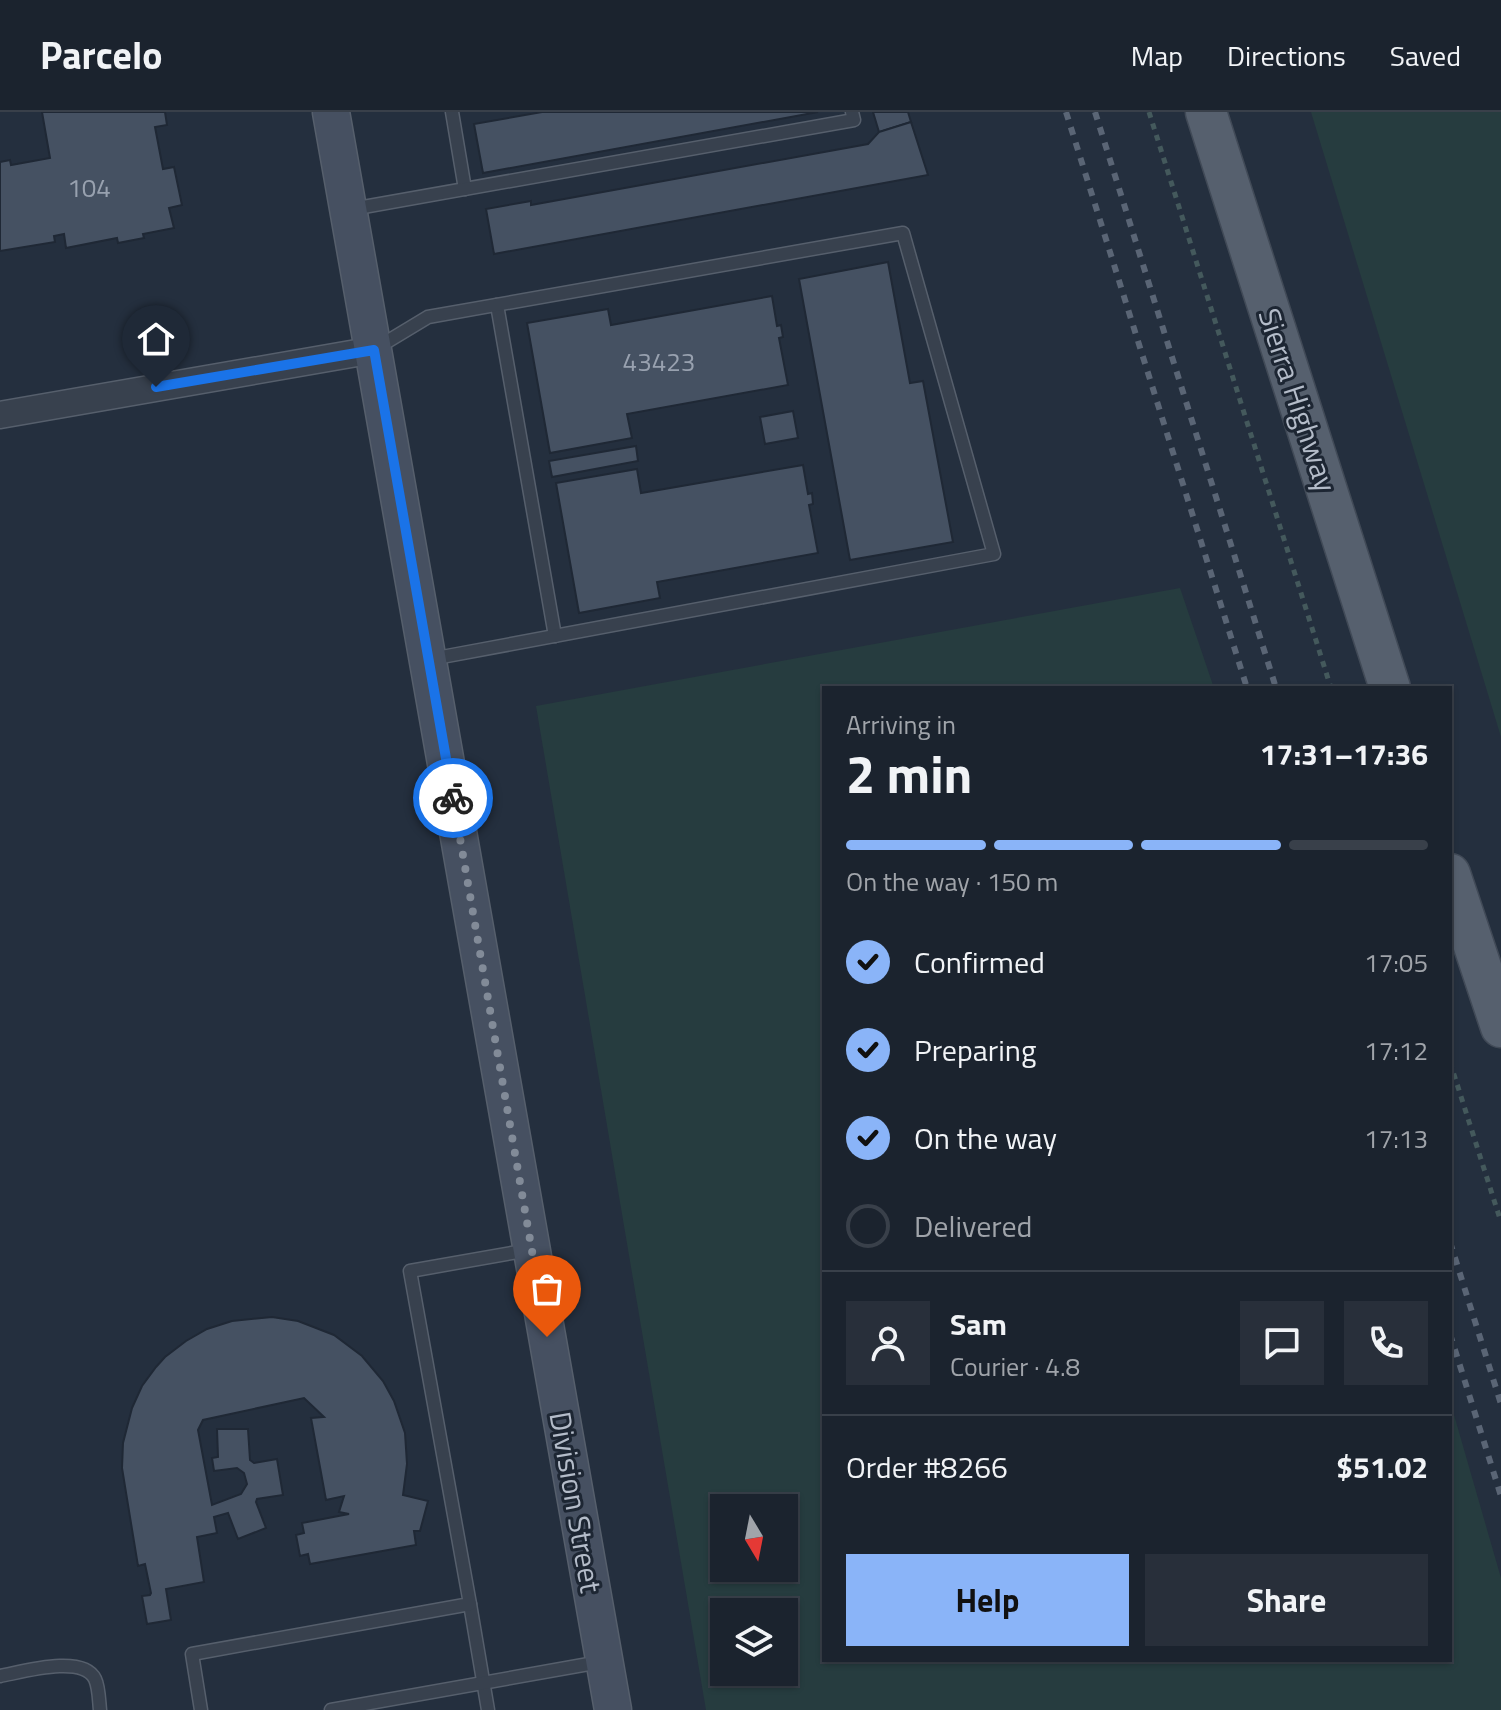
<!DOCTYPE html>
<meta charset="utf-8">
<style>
:root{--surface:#1b232e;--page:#282f3a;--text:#f1f3f6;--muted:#a0a4aa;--line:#39404a;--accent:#8ab4f8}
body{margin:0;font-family:"Titillium Web",sans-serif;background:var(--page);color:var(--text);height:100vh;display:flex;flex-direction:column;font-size:30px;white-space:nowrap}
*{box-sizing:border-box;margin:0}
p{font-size:26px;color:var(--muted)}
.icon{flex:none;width:44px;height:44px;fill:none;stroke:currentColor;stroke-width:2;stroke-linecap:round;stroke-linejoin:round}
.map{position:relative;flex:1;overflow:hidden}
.details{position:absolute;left:822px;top:574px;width:630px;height:976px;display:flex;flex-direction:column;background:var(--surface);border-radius:0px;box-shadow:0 2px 6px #0004,0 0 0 2px var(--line)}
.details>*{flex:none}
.needle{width:52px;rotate:170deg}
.controls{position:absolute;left:710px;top:1382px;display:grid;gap:16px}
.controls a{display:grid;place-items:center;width:88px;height:88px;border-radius:0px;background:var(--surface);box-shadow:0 2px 6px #0004,0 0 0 2px var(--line);font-size:40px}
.pin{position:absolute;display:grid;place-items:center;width:68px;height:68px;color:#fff;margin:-82px -34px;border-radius:50% 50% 50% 0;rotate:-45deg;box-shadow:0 0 8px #0007}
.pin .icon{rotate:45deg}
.courier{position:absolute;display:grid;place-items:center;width:80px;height:80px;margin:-40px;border:6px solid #1a73e8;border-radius:50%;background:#fff;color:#222;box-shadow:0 2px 10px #0007}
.head em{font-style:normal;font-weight:700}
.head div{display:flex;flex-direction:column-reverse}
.head{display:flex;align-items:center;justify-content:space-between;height:136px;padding:0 24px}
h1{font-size:52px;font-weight:700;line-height:60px}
.bar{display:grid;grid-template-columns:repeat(4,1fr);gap:12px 8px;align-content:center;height:96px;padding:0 24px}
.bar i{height:10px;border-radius:6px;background:var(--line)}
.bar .active{background:var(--accent)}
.bar p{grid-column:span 4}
.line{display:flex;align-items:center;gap:20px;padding:0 24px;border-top:2px solid var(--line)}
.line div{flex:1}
.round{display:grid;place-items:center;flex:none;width:84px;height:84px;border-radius:0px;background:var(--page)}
ol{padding:0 24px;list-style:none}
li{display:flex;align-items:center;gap:24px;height:88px}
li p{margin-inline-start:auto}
li .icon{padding:8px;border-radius:50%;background:var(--accent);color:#111;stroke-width:4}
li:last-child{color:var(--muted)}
li i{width:44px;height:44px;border:4px solid var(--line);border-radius:50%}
.primary-button{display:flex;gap:16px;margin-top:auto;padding:16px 24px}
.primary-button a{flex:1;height:92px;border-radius:0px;background:var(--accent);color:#111;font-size:32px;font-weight:700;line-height:92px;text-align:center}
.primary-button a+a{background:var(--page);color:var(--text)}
header{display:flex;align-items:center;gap:48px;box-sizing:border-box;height:112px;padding:0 40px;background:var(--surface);border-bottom:2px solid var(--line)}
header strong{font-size:38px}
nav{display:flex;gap:44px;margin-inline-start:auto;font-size:28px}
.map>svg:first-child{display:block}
.green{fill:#263c3f;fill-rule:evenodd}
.building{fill:#455162;stroke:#1f2835;stroke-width:2}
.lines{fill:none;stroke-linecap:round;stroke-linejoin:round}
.service-casing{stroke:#565f6c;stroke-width:15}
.minor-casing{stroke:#565f6c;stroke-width:29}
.secondary-casing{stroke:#565f6c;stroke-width:39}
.primary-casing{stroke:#414a57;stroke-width:43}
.path{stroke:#44595c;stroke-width:5;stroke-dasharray:6 6;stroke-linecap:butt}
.service{stroke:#38414e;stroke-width:12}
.minor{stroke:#38414e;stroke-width:26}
.secondary{stroke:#465061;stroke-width:36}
.primary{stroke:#56606e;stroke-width:40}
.rail{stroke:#5a6575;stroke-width:6;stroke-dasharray:8 8;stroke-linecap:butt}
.done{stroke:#828b98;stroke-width:8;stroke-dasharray:0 14.4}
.route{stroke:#1a73e8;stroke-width:10}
.labels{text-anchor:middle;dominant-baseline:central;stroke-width:6;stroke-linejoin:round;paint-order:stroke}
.number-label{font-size:26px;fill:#98a1af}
.street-label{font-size:30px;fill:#b4bcc9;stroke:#1d2633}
</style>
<header>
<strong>Parcelo</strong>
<nav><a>Map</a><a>Directions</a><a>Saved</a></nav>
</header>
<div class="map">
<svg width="1501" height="1598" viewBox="0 0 1501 1598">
<rect width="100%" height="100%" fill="#242f3e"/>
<g class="green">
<path d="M1311,0H1501V625Z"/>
<path d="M1180,476L1214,576H824V1548H1450V1289L1501,1466V1598H706L536,594ZM724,1396H784V1456H724ZM724,1500H784V1560H724Z"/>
</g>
<g class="building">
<path d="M42,0H165L167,13L155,15L163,57L174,55L182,93L169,96L174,116L143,122L144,126L118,131L117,126L66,136L64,122L54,124L55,130L0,139V50L10,48L11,53L50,46Z"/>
<path d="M542,0H818L483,61L474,12Z"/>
<path d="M873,0H908L911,10L879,20Z"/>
<path d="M911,10L928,63L494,142L486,97L531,89V93L868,32L879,20Z"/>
<path d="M888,150L910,271L923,269L953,430L850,448L799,167Z"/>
<path d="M772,184L777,214L781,213L783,225L779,226L788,273L627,302L632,326L550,341L527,211L608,197L611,213Z"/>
<path d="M793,299L798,326L765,332L760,305Z"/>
<path d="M636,334L638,349L552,365L549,349Z"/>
<path d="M803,353L808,382L812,381L813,392L809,393L818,441L657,470L660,486L579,501L556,371L637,357L641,381Z"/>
<path d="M272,1205L298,1209L334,1223L362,1244L383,1269L394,1289L405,1321L407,1352L403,1383L428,1389L420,1419H414L416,1433L310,1452L308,1442L300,1444L296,1423L304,1421L302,1411L349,1402L339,1400L344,1384L326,1388L311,1306L324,1305L304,1286L203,1308L198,1318L212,1393L241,1382L247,1372L244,1361L237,1356L214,1359L212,1346L218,1345L217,1317H248L250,1348L254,1351L277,1347L283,1383L257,1387L256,1390L266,1416L238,1427L228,1401L214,1405L217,1421L197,1425L204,1470L166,1477L171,1508L147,1512L142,1484L150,1483L151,1481L145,1452L138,1454L122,1356L123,1331L132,1296L142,1274L156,1255L165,1245L186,1229L207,1217L232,1209Z"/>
</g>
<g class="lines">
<defs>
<g id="service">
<path d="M452,0L465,77"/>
<path d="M352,97L854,8L852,0"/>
<path d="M497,193L555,524"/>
<path d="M375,237L428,205L903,121L994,442L431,547"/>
<path d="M470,1492L488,1598"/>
<path d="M0,1564C22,1560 83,1542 95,1567C99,1575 99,1589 100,1598"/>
<path d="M201,1598L192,1542L470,1492L410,1159L529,1138"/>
<path d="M331,1598L600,1550"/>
</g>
<path id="minor" d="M0,303L374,238"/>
<path id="secondary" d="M331,0L613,1598"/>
<g id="primary">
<path d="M1206,0L1390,576"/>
<path d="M1450,762L1501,915"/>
</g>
</defs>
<use href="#service" class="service-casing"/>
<use href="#minor" class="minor-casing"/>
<use href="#secondary" class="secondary-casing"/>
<use href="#primary" class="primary-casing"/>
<g class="path">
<path d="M1149,0L1331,576"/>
<path d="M1450,950L1501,1110"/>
</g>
<use href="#service" class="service"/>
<use href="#minor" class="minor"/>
<use href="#secondary" class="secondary"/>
<use href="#primary" class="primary"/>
<g class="rail">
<path d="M1066,0L1247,576"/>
<path d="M1095,0L1276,576"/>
<path d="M1450,1130L1501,1292"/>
<path d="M1450,1222L1501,1384"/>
</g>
</g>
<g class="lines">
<path class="done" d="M453,686L547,1225"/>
<path class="route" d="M156,275L374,238L453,686"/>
</g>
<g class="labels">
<g class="number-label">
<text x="89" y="75">104</text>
<text x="659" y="249">43423</text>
</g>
<g class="street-label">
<text transform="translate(1298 288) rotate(72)">Sierra Highway</text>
<text transform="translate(576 1390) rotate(80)">Division Street</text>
</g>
</g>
</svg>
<div class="controls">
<a><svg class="needle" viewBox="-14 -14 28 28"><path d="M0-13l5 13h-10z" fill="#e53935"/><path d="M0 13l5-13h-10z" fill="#a0a4aa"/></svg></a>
<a><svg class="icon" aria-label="layers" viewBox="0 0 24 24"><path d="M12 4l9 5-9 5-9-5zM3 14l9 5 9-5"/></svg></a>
</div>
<div class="pin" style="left:547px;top:1225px;background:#ea580c"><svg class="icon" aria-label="bag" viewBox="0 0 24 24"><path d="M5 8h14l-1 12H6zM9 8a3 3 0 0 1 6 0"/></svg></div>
<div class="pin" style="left:156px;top:275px;background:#1f2937"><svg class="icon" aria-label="home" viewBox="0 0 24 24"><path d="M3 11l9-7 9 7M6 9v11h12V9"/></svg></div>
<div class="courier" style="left:453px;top:686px"><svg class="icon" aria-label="bike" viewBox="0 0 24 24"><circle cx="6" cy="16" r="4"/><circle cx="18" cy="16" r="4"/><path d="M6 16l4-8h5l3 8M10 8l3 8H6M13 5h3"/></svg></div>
<section class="details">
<div class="head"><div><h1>2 min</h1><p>Arriving in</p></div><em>17:31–17:36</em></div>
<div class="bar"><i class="active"></i><i class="active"></i><i class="active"></i><i></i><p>On the way · 150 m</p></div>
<ol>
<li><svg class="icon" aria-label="check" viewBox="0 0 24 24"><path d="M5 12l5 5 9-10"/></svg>Confirmed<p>17:05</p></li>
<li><svg class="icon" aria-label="check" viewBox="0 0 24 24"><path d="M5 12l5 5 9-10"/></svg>Preparing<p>17:12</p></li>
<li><svg class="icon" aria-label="check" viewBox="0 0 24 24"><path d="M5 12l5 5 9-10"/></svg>On the way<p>17:13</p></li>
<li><i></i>Delivered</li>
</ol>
<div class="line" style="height:144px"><a class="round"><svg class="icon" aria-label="person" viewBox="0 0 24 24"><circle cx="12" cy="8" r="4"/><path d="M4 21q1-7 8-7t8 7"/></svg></a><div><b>Sam</b><p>Courier · 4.8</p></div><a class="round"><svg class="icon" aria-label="chat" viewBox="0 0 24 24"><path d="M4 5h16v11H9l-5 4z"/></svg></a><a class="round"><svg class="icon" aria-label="phone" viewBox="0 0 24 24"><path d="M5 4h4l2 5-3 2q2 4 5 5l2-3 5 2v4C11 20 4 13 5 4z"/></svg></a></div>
<div class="line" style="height:104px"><div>Order #8266</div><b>$51.02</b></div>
<div class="primary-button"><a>Help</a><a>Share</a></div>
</section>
</div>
